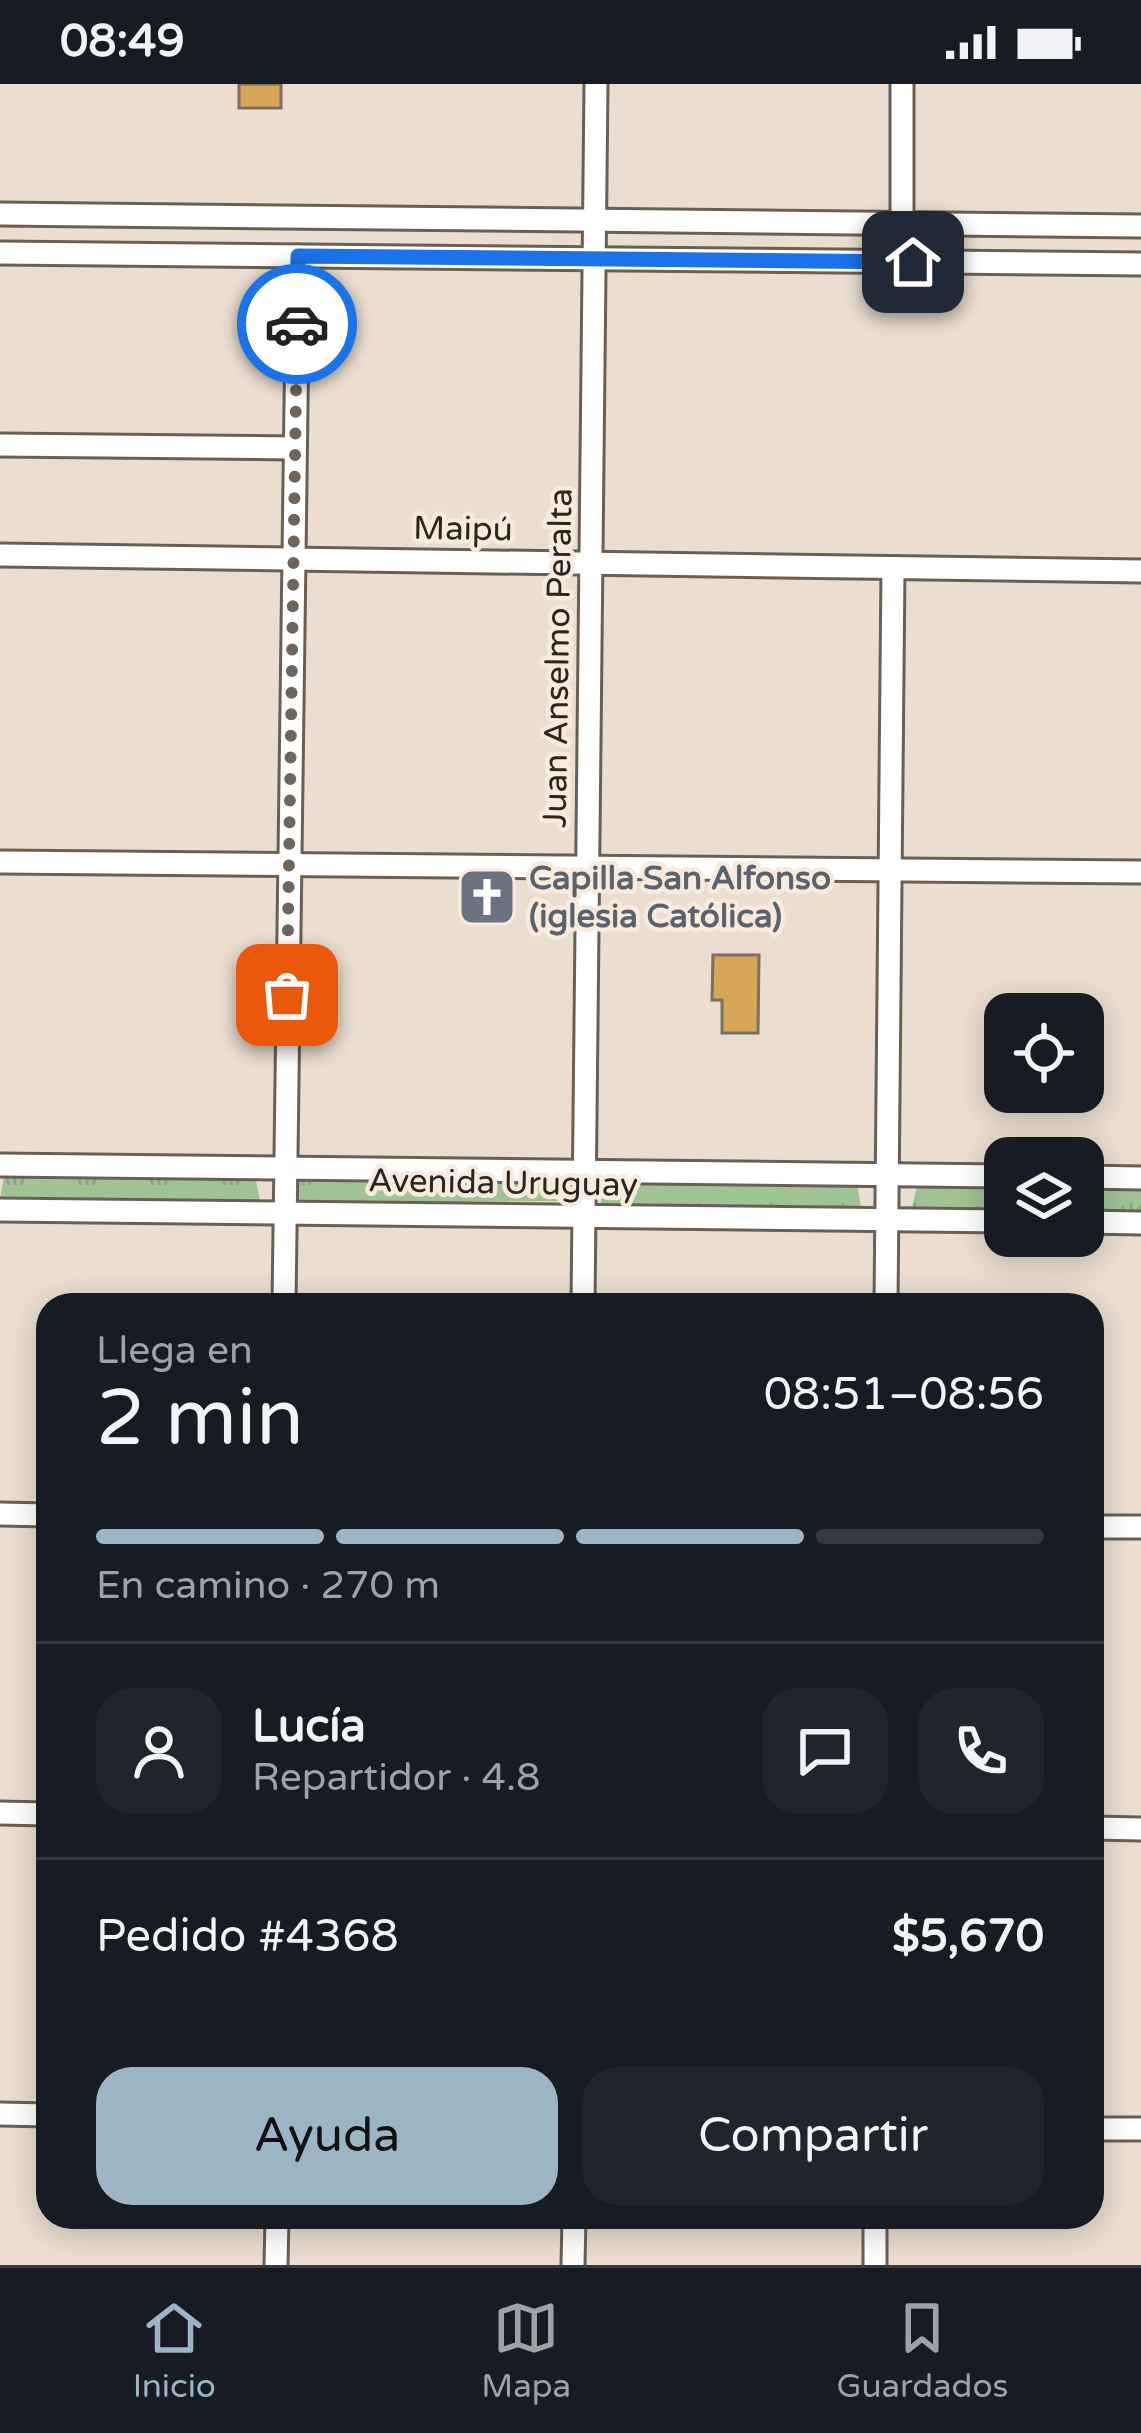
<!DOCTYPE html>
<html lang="es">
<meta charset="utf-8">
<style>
:root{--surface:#171b24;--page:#20242c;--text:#f1f3f6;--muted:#9ea1a6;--line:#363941;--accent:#9cb5c3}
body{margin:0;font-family:"Varela Round",sans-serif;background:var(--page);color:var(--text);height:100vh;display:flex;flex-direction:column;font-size:45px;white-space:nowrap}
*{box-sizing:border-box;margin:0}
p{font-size:39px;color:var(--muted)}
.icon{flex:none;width:66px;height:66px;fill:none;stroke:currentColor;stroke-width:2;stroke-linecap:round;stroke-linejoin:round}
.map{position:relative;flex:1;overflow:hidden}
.drawer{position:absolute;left:36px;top:1209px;width:1068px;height:936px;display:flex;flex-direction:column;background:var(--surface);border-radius:36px;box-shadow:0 6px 30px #0003}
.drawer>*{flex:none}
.controls{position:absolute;left:984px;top:909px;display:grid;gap:24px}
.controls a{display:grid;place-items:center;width:120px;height:120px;border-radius:24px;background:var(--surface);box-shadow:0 6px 30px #0003;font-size:60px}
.pin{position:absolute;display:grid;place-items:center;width:102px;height:102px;color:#fff;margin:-51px;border-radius:24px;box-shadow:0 6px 18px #0006}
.courier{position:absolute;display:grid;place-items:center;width:120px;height:120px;margin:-60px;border:9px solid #1a73e8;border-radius:50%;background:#fff;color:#222;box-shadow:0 3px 15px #0007}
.head em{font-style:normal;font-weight:600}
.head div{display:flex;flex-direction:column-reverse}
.head{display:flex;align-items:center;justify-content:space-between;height:204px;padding:0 60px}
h1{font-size:78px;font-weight:600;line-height:90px}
.bar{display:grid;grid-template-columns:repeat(4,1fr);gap:18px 12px;align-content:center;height:144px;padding:0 60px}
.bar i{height:15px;border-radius:9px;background:var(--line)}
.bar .current{background:var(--accent)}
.bar p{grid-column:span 4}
.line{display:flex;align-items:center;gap:30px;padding:0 60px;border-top:3px solid var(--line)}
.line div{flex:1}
.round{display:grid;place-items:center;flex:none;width:126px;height:126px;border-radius:36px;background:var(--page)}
.button{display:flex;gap:24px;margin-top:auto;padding:24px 60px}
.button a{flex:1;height:138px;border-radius:36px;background:var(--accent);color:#111;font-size:48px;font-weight:600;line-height:138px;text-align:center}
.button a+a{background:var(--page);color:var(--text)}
.status{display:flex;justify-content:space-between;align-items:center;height:84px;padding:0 60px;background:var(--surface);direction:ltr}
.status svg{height:33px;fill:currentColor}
.tabs{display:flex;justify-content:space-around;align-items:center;height:168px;border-top:3px solid var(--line);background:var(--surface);font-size:33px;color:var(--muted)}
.tabs a{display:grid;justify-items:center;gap:6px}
.tabs .current{color:var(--accent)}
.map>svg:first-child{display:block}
.grass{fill:url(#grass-tufts)}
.building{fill:#d7a556;stroke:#796f62;stroke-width:3}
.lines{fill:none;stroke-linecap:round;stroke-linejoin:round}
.minor-casing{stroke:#6a5f54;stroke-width:27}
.minor{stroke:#fff;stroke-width:21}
.done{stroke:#6e665e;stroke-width:12;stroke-dasharray:0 21.6}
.route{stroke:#1a73e8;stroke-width:15}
.labels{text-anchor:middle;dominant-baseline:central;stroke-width:9;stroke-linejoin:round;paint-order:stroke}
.street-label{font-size:33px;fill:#2b2621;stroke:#f8ebdd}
.worship-label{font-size:33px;font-weight:bold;fill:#5b616d;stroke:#f8ebdd;text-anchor:start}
</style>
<div class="status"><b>08:49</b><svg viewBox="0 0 49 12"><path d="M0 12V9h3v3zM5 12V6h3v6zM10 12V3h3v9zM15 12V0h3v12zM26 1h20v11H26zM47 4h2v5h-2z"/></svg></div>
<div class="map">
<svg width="1141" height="2181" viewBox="0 0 1141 2181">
<defs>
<pattern id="grass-tufts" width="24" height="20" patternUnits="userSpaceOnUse" patternTransform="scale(3)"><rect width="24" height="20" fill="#9fc395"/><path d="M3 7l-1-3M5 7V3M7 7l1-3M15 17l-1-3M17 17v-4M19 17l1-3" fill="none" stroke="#89a780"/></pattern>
</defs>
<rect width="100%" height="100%" fill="#ebded0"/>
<g class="grass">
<path d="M4,1090L255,1092L260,1116L0,1117Z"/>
<path d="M301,1091L553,1093L557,1117L301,1120L296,1116Z"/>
<path d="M606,1097L857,1099L861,1123L600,1122Z"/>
<path d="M918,1098H1005V1127H918L912,1123Z"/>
<path d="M1083,1099L1141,1100V1127H1083Z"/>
</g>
<g class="building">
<rect x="239" y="0" width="42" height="24"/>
<path d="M713,871H759L758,949H722V916H712Z"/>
</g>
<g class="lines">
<defs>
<g id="minor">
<path d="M902,0V139"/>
<path d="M0,130L1141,142"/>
<path d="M0,169L1141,180"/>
<path d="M0,361L294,364"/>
<path d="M0,471L1141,487"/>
<path d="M0,778L1141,788"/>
<path d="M0,1081L1005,1092"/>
<path d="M1083,1093L1141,1094"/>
<path d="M0,1126L1005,1137"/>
<path d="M1083,1138L1141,1139"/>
<path d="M284,1221L298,172"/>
<path d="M583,1221L596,0"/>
<path d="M886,1221L893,484"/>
<path d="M0,1430L48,1431"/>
<path d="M1092,1443H1141"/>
<path d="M0,1729L48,1730"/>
<path d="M1092,1744L1141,1745"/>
<path d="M0,2030L48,2031"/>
<path d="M1092,2045H1141"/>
<path d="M276,2181L277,2133"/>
<path d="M573,2181L574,2133"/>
<path d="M875,2181V2133"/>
</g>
</defs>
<use href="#minor" class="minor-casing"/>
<use href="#minor" class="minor"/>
</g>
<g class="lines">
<path class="done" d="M287,911L297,240"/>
<path class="route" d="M297,240L298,172L913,178"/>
</g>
<defs>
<symbol id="church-square" viewBox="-11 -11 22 22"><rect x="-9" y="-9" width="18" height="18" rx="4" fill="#6b7280" stroke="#f8ebdd"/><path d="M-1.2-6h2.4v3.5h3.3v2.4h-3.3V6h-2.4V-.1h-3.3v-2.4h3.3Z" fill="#fff"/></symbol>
</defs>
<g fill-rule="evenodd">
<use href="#church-square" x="454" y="780" width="66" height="66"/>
</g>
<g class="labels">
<g class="street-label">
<text transform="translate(463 445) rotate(1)">Maipú</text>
<text transform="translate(558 574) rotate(-89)">Juan Anselmo Peralta</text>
<text transform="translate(503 1099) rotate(1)">Avenida Uruguay</text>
</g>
<g class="worship-label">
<text x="529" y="794">Capilla San Alfonso<tspan x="529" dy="38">(iglesia Católica)</tspan></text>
</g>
</g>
</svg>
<div class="controls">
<a><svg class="icon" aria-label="locate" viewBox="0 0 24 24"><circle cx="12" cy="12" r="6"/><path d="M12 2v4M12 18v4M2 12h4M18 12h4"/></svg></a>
<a><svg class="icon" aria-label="layers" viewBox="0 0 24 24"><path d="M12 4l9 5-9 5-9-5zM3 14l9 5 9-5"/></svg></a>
</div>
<div class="pin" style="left:287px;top:911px;background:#ea580c"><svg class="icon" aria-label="bag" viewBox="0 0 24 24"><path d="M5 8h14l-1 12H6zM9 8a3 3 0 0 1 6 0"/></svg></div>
<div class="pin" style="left:913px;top:178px;background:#1f2937"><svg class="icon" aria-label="home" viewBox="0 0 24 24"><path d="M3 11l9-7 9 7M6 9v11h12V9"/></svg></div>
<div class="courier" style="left:297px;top:240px"><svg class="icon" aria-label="car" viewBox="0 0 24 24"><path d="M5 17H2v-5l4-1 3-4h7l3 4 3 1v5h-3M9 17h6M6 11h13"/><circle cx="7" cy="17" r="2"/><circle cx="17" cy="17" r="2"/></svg></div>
<section class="drawer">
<div class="head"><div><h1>2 min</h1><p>Llega en</p></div><em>08:51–08:56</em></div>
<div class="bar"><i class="current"></i><i class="current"></i><i class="current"></i><i></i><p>En camino · 270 m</p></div>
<div class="line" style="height:216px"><a class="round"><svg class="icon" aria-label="person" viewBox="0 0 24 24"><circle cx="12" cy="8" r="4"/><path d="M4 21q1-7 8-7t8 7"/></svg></a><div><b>Lucía</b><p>Repartidor · 4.8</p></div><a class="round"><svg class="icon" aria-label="chat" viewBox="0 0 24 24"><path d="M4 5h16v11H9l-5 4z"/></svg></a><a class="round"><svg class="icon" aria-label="phone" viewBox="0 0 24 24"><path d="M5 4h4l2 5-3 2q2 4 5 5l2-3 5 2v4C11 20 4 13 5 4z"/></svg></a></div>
<div class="line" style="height:156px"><div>Pedido #4368</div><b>$5,670</b></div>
<div class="button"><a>Ayuda</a><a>Compartir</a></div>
</section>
</div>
<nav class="tabs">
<a class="current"><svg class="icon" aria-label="home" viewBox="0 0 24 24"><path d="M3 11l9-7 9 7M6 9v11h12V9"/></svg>Inicio</a>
<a><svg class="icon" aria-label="map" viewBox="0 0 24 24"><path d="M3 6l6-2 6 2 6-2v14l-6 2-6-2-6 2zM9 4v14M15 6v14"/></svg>Mapa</a>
<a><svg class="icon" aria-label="saved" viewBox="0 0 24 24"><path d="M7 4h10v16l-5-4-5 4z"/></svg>Guardados</a>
</nav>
